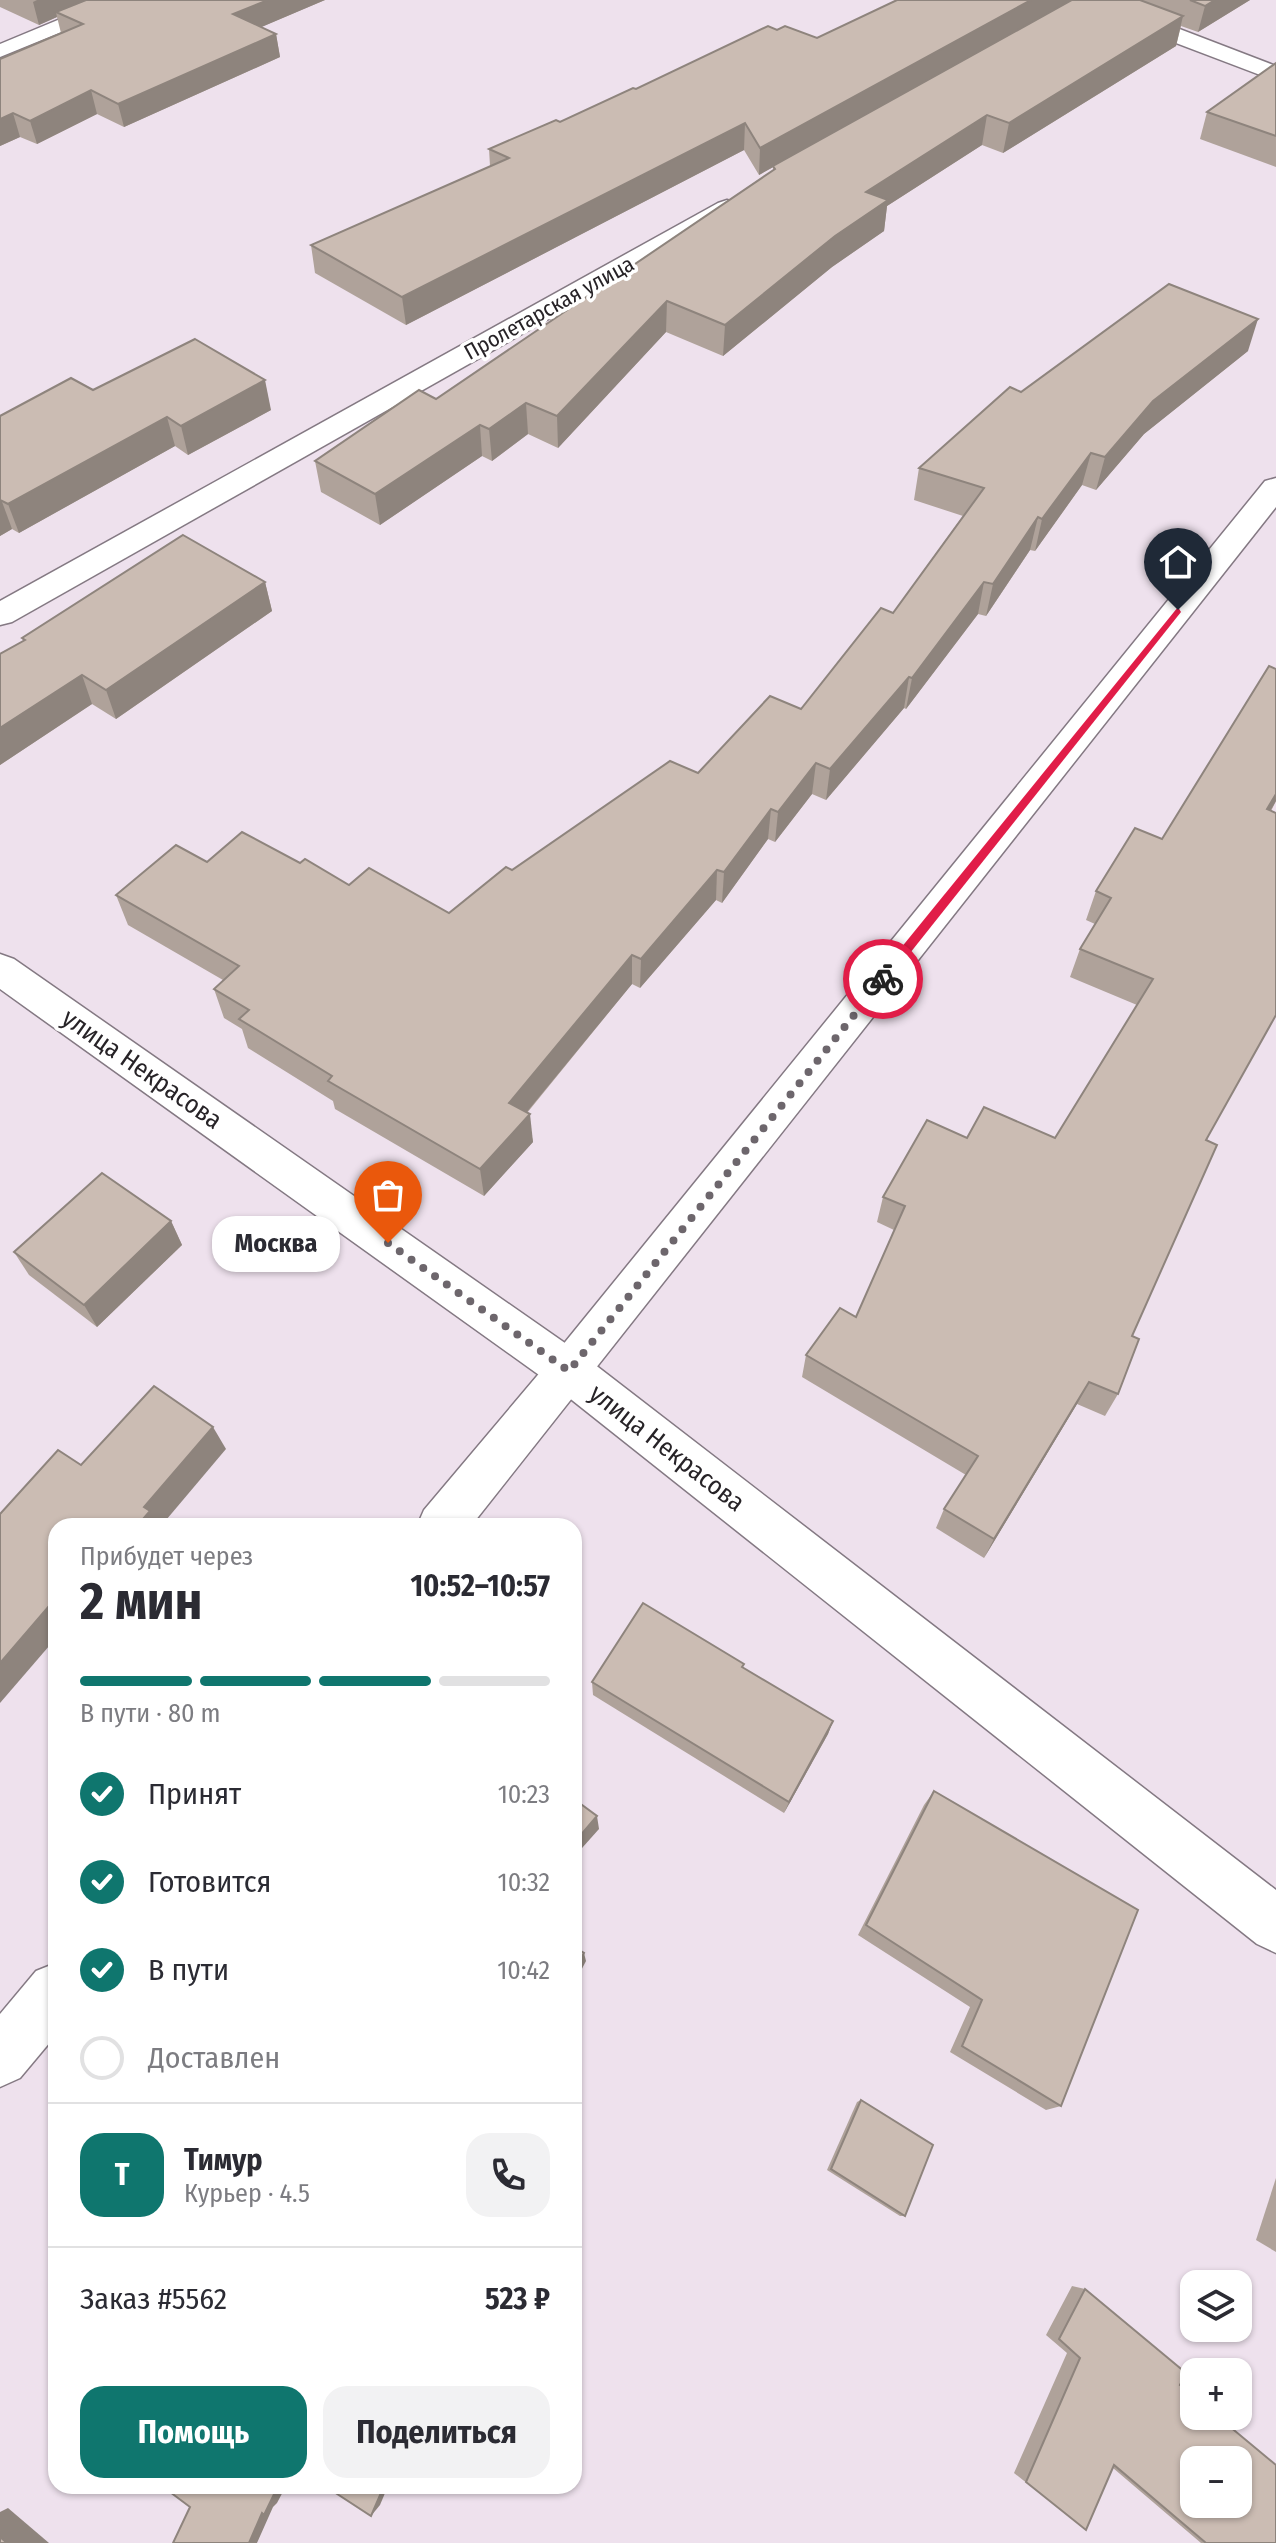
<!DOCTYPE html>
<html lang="ru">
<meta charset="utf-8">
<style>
:root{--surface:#fff;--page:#f2f2f3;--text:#2b2b33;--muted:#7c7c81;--line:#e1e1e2;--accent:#0f766e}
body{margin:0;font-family:"Fira Sans Condensed",sans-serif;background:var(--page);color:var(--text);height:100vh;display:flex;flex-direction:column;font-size:30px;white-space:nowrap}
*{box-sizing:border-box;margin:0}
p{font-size:26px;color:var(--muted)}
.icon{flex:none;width:44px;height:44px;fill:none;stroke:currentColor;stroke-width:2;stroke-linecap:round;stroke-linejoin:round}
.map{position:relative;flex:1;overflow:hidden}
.panel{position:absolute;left:48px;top:1518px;width:534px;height:976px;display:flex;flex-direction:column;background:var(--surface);border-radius:24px;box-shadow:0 2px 6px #0004}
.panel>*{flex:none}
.buttons{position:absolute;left:1180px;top:2270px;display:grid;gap:16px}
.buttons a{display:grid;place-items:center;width:72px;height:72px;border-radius:16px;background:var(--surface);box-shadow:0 2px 6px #0004;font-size:40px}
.pin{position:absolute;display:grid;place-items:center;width:68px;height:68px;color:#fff;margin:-82px -34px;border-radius:50% 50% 50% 0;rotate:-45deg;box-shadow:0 0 8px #0007}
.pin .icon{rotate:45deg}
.courier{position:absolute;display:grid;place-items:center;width:80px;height:80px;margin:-40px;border:6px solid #e11d48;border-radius:50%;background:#fff;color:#222;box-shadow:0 2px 10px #0007}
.bubble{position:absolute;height:56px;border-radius:24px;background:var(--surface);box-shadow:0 2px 6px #0004;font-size:26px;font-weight:700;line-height:56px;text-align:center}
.head em{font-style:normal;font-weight:700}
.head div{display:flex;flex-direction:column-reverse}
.head{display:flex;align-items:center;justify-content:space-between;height:136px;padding:0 32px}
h1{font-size:52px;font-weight:700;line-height:60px}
.bar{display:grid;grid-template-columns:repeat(4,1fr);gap:12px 8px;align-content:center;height:96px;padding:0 32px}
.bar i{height:10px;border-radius:6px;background:var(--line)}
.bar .current{background:var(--accent)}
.bar p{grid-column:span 4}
.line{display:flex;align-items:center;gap:20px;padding:0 32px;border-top:2px solid var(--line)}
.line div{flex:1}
.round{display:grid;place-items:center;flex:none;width:84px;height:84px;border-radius:24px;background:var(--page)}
ol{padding:0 32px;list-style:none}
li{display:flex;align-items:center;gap:24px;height:88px}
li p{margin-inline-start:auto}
li .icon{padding:8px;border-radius:50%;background:var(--accent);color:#fff;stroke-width:4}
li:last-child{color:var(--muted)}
li i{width:44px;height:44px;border:4px solid var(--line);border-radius:50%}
.button{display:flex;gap:16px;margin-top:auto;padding:16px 32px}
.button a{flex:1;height:92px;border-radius:24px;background:var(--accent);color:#fff;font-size:32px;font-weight:700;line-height:92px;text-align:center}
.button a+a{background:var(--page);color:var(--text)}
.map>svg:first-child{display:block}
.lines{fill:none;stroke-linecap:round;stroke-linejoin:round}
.service-casing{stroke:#847983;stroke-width:3}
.minor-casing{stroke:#847983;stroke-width:3}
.tertiary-casing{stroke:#847983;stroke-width:3}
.service{fill:#fff;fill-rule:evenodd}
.minor{fill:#fff;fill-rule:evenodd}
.tertiary{fill:#fff;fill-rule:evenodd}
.wall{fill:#afa29a}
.shaded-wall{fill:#8e847d}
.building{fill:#cbbcb3;stroke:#8e847d;stroke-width:2;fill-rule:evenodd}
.route{fill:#e11d48}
.done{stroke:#6d666c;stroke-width:8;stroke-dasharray:0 14.4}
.labels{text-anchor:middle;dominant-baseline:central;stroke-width:7;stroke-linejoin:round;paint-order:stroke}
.far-street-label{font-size:22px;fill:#272327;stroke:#fff}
.street-label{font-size:26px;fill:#272327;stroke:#fff}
</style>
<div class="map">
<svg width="1276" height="2543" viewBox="0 0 1276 2543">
<rect width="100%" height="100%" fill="#eee1ed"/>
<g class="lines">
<defs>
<path id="service" d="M106,0H133L130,4L0,57V44Z"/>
<g id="minor">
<path d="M1073,0H1104L1276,66V81L1076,5Z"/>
<path d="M727,200L736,203L740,208L736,213L12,622L0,625V601L718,203Z"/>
<path d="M0,954L14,959L585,1357L1276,1890V1953L1257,1944L553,1385L0,989Z"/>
</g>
<g id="tertiary">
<path d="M1276,478V507L471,1526H417L424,1510L553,1357L1265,481Z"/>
<path d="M56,1963V2035L20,2078L0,2087V2014L36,1971Z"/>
</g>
</defs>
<use href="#service" class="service-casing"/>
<use href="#minor" class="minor-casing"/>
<use href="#tertiary" class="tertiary-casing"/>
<use href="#service" class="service"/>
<use href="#minor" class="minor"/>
<use href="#tertiary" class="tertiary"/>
</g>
<g class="wall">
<path d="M0,0H325L261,27L276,34L280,57L124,127L97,114L37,144L20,137L0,146V59L61,33L57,17L39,25L0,7Z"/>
<path d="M1072,0H1250L1198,32L1181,26L1176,46L1003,153L982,145L887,206L884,231L832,267L723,356L666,332L558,448L528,434L492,461L482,456L380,525L321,492L315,461L436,399L773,170V167L759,175L744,150L406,325L315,273L311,245L490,166L489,149L560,122L777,30L817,38Z"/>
<path d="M1276,63V167L1200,139L1207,112Z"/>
<path d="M1248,351L1144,434L1096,490L1082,485L1035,551L1030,550L986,616L978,614L906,709L904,708L826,800L812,794L775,842L768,839L722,903L716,900L640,988L632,984L527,1113L533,1142L484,1196L335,1109L333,1101L248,1048L242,1029L224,1018L214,989L223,980L128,925L116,895L207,862L300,863L349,885L449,913L512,870L698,773L801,709L893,613L963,516L914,500L919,468L1021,392Z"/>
<path d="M93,390L271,410L188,455L175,446L19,533L12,529L0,536V416Z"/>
<path d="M265,582L272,611L116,719L92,704L0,765V654L23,641L22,638Z"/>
<path d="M1276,801L1271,811L1207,1140L1132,1336L1118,1394L1105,1416L1077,1404L984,1558L936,1528L944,1509L966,1475L802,1377L806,1355L856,1317L894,1230L877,1222L883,1197L967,1138H1055L1137,1005L1070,977L1080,949L1095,924L1086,920L1096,891L1162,839Z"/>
<path d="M171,1221L182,1245L97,1327L29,1275L14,1252Z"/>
<path d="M592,1682L833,1721L828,1734L784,1813L593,1695Z"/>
<path d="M934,1791L1061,2106L1046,2110L950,2052L970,2007L858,1935L924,1805Z"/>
<path d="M861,2100L905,2216H900L827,2170L857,2102Z"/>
<path d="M1276,2178V2252L1256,2240Z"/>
<path d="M1072,2286L1085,2289L1180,2385L1276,2543H1201L1113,2468L1086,2530L1014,2473L1067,2353L1046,2335Z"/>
</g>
<g class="shaded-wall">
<path d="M37,0H98L56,12L57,17L39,25L33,2Z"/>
<path d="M268,0H325L238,37L233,14Z"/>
<path d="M1031,0H1071V2L759,175L760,148Z"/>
<path d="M1215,0H1250L1198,32L1205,6Z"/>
<path d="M1183,16L1176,46L1003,153L1009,123Z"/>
<path d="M276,34L280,57L124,127L118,104Z"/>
<path d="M91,90L97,114L37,144L30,121Z"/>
<path d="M13,113L20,137L0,146V119Z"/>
<path d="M987,115L982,145L887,206L884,231L832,267L723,356L725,325L866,192Z"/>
<path d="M745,123L744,150L406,325L402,297Z"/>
<path d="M667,301L666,332L558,448L557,416Z"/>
<path d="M1258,319L1248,351L1144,434L1096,490L1105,457L1153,401Z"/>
<path d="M265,380L271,410L188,455L181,426Z"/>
<path d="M526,403L528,434L492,461L489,429Z"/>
<path d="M167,417L175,446L19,533L8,504Z"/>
<path d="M480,425L482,456L380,525L375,494Z"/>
<path d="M1091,453L1082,485L1035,551L1042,519Z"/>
<path d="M1,499L12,529L0,536V500Z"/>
<path d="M1038,517L1030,550L986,616L993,584Z"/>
<path d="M265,582L272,611L116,719L106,690Z"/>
<path d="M984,582L978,614L906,709L912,678Z"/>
<path d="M82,675L92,704L0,765V728Z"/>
<path d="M909,677L904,708L826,800L830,769Z"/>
<path d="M816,763L812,794L775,842L778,812Z"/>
<path d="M1276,794V801L1254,839L1267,809Z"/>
<path d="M771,809L768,839L722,903L724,872Z"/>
<path d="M717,870L716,900L640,988L641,959Z"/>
<path d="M632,955V984L512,1130L509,1103Z"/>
<path d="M530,1114L533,1142L484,1196L480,1169Z"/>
<path d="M171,1221L182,1245L97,1327L84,1305Z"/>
<path d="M1089,1382L1077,1404L984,1558L994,1539Z"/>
<path d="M213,1427L226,1449L161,1526H137L144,1507Z"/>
<path d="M56,1598V1638L0,1703V1663Z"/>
<path d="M833,1721L828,1734L784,1813L789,1802Z"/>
<path d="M597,1816L599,1829L574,1857V1843Z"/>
<path d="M584,1953L586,1961L574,1984V1973Z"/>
<path d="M278,2486H286L277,2503L273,2507L257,2543H249L262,2513Z"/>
<path d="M384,2486H388L380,2505L371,2516Z"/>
<path d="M8,2508L49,2543H7L0,2537V2512Z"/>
</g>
<g class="building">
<path d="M86,0H268L233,14L276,34L118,104L91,90L30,121L13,113L0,119V59L83,24L56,12Z"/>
<path d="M897,0H1031L760,148L745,123L402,297L311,245L509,158L489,149L556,120L560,122L633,88L636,89L768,26L777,30L785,26L817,38Z"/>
<path d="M1072,0H1140L1183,16L1009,123L987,115L866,192L888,200L835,236L725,325L667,301L557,416L526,403L489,429L480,425L375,494L315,461L419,390L436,399L775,169L773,166Z"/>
<path d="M1190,0H1215L1205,6Z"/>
<path d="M1276,63V136L1207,112Z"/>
<path d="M1169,284L1258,319L1153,401L1105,457L1091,453L1042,519L1038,517L993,584L984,582L912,678L909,677L830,769L816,763L778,812L771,809L724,872L717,870L641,959L632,955L509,1103L530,1114L480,1169L328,1081L332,1076L239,1019L249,1010L214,989L239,966L116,895L176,845L207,862L242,832L300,863L305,859L349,885L369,868L449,913L506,867L512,870L670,761L698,773L770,696L801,709L881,608L893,613L984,488L919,468L1010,387L1021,392Z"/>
<path d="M195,339L265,380L181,426L167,417L8,504L0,500V416L71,378L93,390Z"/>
<path d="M183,535L265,582L106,690L82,675L0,728V654L25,640L22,638Z"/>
<path d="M1269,666L1276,669V794L1267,809L1276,813V1015L1206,1140L1217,1145L1132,1336L1139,1339L1118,1394L1089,1382L994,1539L944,1509L978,1456L806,1355L840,1308L856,1317L905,1206L883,1197L927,1120L967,1138L984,1107L1055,1138L1153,979L1080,949L1111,898L1096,891L1135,828L1162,839Z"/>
<path d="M102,1173L171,1221L84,1305L14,1252Z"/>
<path d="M154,1386L213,1427L144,1507L150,1511L137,1526H56V1598L0,1663V1514L58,1450L81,1465Z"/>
<path d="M643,1603L744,1664L742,1667L833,1721L789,1802L592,1682Z"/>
<path d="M934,1791L1138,1910L1061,2106L962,2046L982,2000L866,1925Z"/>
<path d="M574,1799L597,1816L574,1843Z"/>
<path d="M574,1947L584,1953L574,1973Z"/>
<path d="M861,2100L933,2145L905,2216L831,2169Z"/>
<path d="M1085,2289L1186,2373L1180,2385L1194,2397V2416H1217L1276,2465V2543H1206L1114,2465L1086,2530L1026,2482L1080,2358L1059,2339ZM1194,2460H1238V2504H1194Z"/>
<path d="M162,2486H278L264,2515L262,2513L249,2543H173L190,2507Z"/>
<path d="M325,2486H384L371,2516Z"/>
<path d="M0,2537L7,2543H0Z"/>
</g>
<path class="route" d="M1178,607L1181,612L887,982H879V975Z"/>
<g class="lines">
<path class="done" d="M388,1243L569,1371L883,979"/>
</g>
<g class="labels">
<g class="far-street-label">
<text transform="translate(549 308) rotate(-29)">Пролетарская улица</text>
</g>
<g class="street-label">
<text transform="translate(142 1069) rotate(35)">улица Некрасова</text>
<text transform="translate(667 1448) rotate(38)">улица Некрасова</text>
</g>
</g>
</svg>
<div class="buttons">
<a><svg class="icon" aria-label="layers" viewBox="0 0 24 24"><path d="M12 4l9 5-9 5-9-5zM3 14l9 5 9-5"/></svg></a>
<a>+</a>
<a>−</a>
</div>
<div class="pin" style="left:388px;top:1243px;background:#ea580c"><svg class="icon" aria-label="bag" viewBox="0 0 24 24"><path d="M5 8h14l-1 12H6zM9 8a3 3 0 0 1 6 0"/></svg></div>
<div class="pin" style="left:1178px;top:610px;background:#1f2937"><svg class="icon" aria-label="home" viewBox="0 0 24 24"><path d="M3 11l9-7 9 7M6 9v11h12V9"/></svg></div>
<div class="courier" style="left:883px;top:979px"><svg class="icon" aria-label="bike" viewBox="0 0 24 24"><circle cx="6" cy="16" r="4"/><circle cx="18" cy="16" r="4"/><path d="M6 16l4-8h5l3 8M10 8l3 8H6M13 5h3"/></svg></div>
<div class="bubble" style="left:212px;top:1216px;width:128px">Москва</div>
<section class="panel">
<div class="head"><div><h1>2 мин</h1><p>Прибудет через</p></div><em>10:52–10:57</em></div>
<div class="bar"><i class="current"></i><i class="current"></i><i class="current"></i><i></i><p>В пути · 80 m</p></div>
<ol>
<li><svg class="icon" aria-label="check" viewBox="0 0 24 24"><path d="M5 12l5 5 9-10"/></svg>Принят<p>10:23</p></li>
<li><svg class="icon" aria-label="check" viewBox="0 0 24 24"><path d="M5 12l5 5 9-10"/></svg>Готовится<p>10:32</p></li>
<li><svg class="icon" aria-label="check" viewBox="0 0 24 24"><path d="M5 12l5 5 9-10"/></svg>В пути<p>10:42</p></li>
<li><i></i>Доставлен</li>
</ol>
<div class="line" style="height:144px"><b class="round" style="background:var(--accent);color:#fff">Т</b><div><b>Тимур</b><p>Курьер · 4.5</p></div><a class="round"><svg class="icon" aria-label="phone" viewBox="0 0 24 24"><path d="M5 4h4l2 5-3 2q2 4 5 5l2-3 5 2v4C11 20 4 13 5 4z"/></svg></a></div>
<div class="line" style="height:104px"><div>Заказ #5562</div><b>523 ₽</b></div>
<div class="button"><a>Помощь</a><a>Поделиться</a></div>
</section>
</div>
